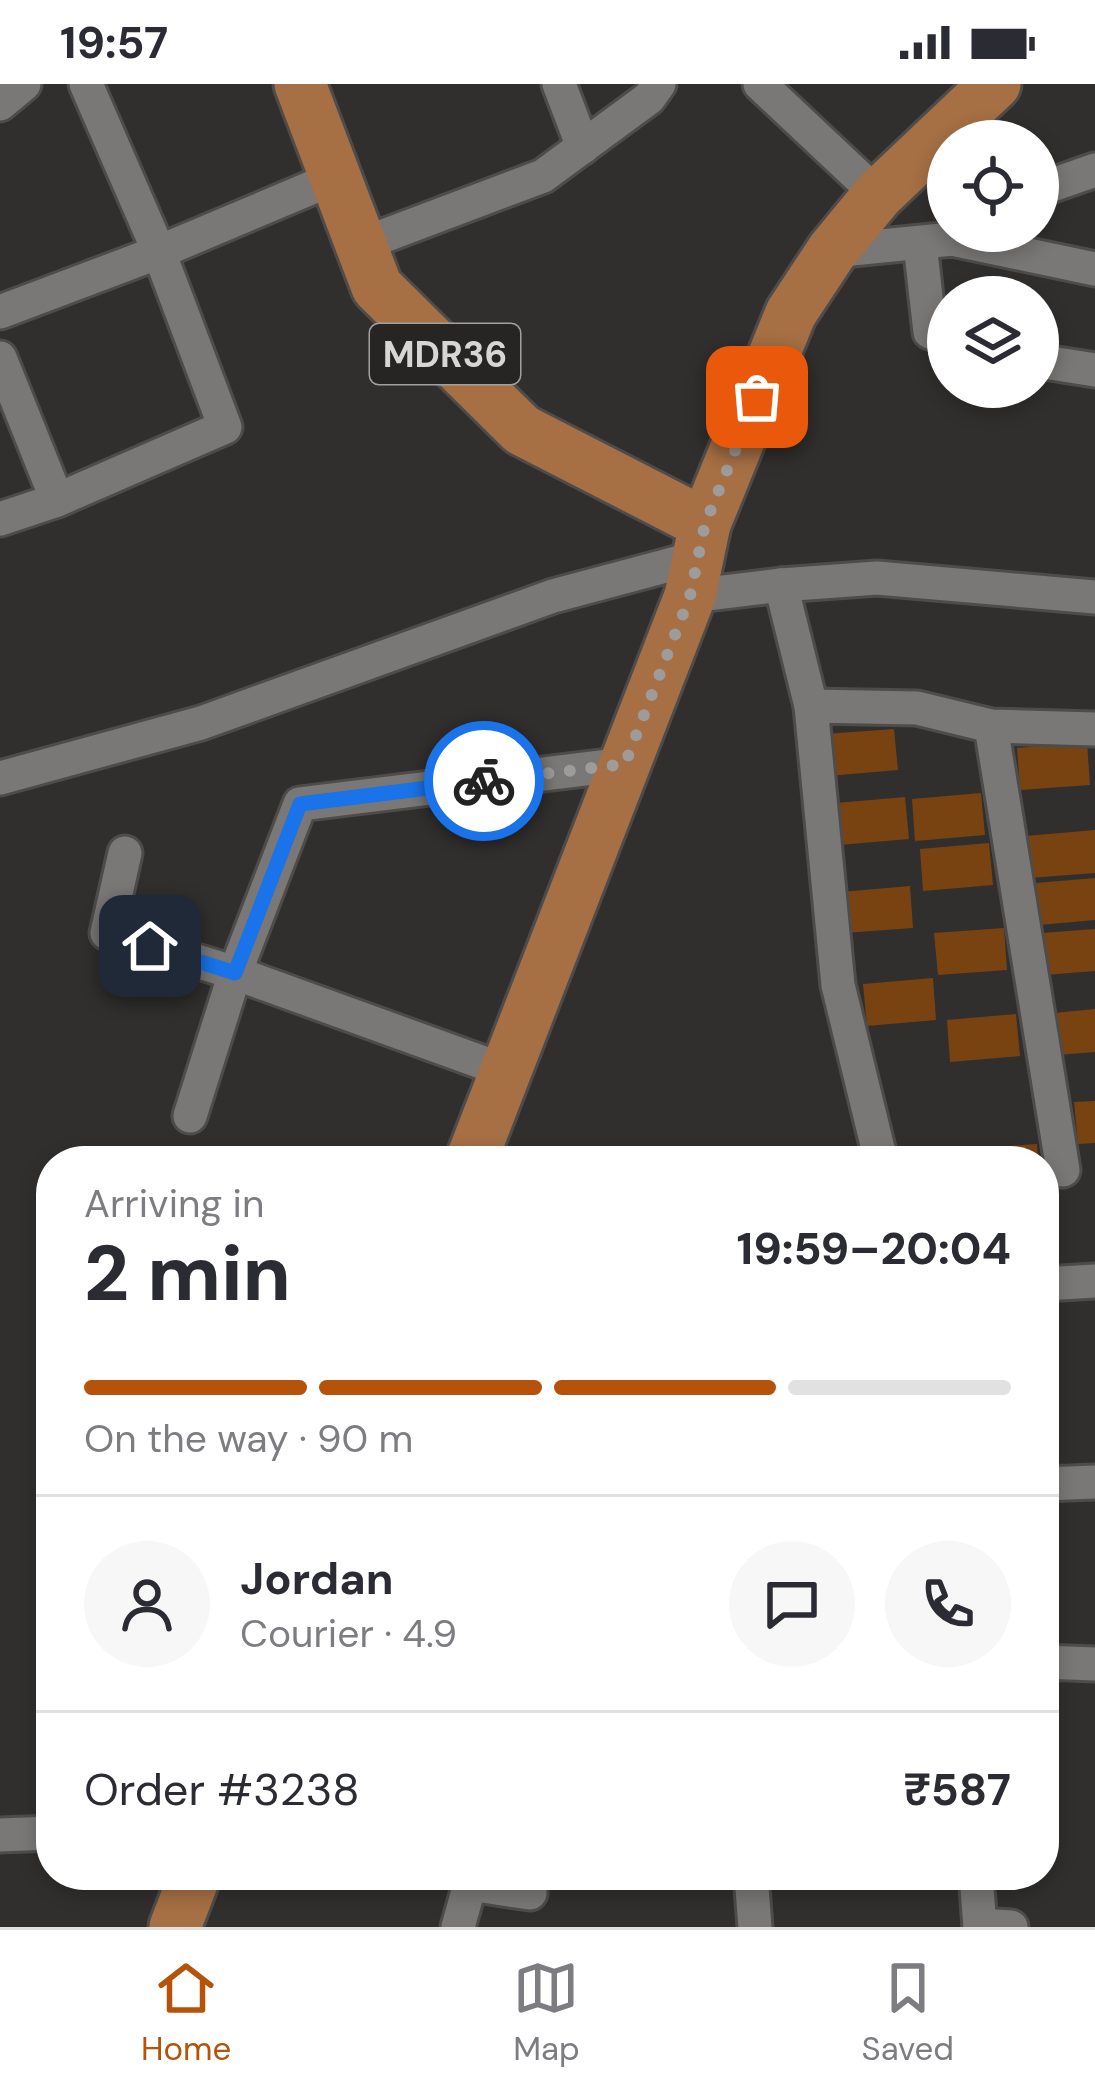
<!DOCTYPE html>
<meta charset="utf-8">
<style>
:root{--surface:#fff;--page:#f7f7f7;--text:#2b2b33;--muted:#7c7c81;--line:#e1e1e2;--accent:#b45309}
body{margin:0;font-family:"DM Sans",sans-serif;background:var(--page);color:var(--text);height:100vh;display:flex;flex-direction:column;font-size:45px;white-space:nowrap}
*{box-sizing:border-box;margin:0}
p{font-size:39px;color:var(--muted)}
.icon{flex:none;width:66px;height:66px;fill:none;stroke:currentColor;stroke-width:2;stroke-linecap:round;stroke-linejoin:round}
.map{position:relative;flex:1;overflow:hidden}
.drawer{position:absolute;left:36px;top:1062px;width:1023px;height:744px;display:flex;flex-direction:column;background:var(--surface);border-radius:48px;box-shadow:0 6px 18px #0003}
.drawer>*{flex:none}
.controls{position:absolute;left:927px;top:36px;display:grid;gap:24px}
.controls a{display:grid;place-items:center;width:132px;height:132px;border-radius:50%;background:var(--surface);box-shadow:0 6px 18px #0003;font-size:60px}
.pin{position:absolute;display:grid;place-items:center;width:102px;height:102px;color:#fff;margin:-51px;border-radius:24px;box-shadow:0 6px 18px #0006}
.courier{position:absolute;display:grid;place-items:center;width:120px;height:120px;margin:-60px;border:9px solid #1a73e8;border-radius:50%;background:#fff;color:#222;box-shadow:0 3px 15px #0007}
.summary em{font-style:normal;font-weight:800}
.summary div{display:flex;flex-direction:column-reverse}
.summary{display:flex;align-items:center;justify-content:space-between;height:204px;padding:0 48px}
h1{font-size:78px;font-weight:800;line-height:90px}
.bar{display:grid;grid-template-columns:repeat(4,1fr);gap:18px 12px;align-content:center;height:144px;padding:0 48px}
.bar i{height:15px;border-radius:9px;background:var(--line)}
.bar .current{background:var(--accent)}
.bar p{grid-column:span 4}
.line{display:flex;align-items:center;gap:30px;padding:0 48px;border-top:3px solid var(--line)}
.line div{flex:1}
.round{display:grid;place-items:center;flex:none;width:126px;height:126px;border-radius:63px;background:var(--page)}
.status{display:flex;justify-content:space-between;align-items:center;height:84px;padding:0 60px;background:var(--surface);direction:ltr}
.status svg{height:33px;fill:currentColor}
.dock{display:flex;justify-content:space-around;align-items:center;height:168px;border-top:3px solid var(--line);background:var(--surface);font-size:33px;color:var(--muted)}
.dock a{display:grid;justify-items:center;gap:6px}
.dock .current{color:var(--accent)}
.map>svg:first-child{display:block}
.building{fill:#784311}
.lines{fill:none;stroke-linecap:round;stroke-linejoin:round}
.street-casing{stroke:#4e4c4b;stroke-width:39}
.primary-casing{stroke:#4e4c4b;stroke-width:57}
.street{stroke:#7a7876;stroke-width:33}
.primary{stroke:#a66f44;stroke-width:51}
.done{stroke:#9d9c9a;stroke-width:12;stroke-dasharray:0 21.6}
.route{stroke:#1a73e8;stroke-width:15}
.labels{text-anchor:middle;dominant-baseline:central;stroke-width:9;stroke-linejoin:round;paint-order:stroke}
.shield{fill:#272523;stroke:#a2a1a0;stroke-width:3}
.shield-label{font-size:36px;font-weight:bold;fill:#d7d6d5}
</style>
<div class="status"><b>19:57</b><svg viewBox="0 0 49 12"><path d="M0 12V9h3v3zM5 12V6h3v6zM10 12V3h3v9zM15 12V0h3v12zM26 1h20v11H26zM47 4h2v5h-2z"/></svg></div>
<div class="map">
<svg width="1095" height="1843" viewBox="0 0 1095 1843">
<rect width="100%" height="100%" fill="#312f2d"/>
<g class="building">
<path d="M894,645L898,686L828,692L825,650Z"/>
<path d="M1087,658L1090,701L1020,706L1017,664Z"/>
<path d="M981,709L985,751L915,757L912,715Z"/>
<path d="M905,713L909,755L839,761L836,719Z"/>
<path d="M1095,746V789L1029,794L1026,752Z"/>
<path d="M989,759L993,801L923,807L920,765Z"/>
<path d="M1095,794V836L1039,841L1036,799Z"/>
<path d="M910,802L913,844L844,849L841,808Z"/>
<path d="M1004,844L1007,886L938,891L934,849Z"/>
<path d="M1095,845V887L1045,891L1042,849Z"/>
<path d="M933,894L936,936L867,942L863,900Z"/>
<path d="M1095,925V968L1057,971L1054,929Z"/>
<path d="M1016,930L1020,972L950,978L947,936Z"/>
<path d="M1095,1017V1059L1078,1060L1074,1018Z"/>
<path d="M1037,1060L1038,1077H969L968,1065Z"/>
</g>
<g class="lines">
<defs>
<g id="street">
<path d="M559,0L583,63"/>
<path d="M760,0L878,111"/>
<path d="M0,20L24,0"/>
<path d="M1038,106L1095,86"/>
<path d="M952,155L1095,185"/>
<path d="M920,160L930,248L948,254"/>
<path d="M360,161L543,92L649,14L659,0"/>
<path d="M832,167L952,155L963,147"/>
<path d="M0,228L159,168L332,95"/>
<path d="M0,274L57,416"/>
<path d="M1038,277L1095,286"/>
<path d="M0,435L57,416L225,343L159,168L86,0"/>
<path d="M781,501L877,494L1095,513"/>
<path d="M690,512L781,501L811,622"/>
<path d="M991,642L1063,1086"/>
<path d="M0,694L201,639L553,512L699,473"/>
<path d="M125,769L107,849L235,889L506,987"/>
<path d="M190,1032L235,889L300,720L625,680"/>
<path d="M881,1077L838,901L811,622L917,624L991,642L1095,645"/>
<path d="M1044,1200L1095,1197"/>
<path d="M1044,1400L1095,1398"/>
<path d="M1044,1578L1095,1580"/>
<path d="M0,1751L51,1749"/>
<path d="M751,1791L755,1843"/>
<path d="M976,1791L980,1843"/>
<path d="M980,1841L1011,1843"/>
<path d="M458,1843L470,1800L530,1809"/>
</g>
<g id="primary">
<path d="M300,0L377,203L522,346L705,440"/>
<path d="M471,1077L690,512L705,440L791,229L832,167L878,111L995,0"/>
<path d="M175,1843L195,1791"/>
</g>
</defs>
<use href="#street" class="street-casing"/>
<use href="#primary" class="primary-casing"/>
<use href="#street" class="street"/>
<use href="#primary" class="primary"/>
</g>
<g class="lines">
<path class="done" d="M484,697L625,680L690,512L705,440L757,313"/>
<path class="route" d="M150,862L235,889L300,720L484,697"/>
</g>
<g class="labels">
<rect class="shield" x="370" y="240" width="150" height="60" rx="9"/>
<g class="shield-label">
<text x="445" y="270">MDR36</text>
</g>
</g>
</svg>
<div class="controls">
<a><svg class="icon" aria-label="locate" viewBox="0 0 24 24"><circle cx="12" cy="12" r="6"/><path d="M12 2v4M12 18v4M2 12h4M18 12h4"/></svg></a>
<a><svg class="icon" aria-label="layers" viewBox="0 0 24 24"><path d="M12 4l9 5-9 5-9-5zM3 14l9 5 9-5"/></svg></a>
</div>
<div class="pin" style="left:757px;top:313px;background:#ea580c"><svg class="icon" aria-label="bag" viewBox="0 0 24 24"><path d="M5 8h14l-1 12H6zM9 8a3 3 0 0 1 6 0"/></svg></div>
<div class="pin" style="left:150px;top:862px;background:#1f2937"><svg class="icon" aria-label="home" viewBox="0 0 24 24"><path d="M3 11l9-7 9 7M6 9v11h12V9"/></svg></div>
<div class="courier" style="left:484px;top:697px"><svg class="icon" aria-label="bike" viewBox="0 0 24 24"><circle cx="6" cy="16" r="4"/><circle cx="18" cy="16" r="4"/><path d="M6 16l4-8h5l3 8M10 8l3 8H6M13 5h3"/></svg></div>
<section class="drawer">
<div class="summary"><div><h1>2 min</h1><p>Arriving in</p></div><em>19:59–20:04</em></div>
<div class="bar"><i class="current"></i><i class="current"></i><i class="current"></i><i></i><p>On the way · 90 m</p></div>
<div class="line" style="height:216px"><a class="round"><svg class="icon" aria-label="person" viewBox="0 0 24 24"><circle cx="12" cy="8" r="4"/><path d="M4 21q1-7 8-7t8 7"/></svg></a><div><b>Jordan</b><p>Courier · 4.9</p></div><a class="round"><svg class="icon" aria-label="chat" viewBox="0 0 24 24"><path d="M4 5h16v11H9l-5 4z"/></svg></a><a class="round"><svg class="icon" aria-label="phone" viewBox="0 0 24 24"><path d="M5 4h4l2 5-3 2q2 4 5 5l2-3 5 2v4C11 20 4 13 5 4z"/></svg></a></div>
<div class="line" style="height:156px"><div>Order #3238</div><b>₹587</b></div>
</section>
</div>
<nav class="dock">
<a class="current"><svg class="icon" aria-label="home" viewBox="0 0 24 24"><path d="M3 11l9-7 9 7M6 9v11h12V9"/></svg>Home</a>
<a><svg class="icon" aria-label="map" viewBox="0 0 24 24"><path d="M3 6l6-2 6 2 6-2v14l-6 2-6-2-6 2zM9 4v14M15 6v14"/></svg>Map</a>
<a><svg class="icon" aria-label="saved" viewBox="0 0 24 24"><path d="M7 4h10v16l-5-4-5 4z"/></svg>Saved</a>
</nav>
